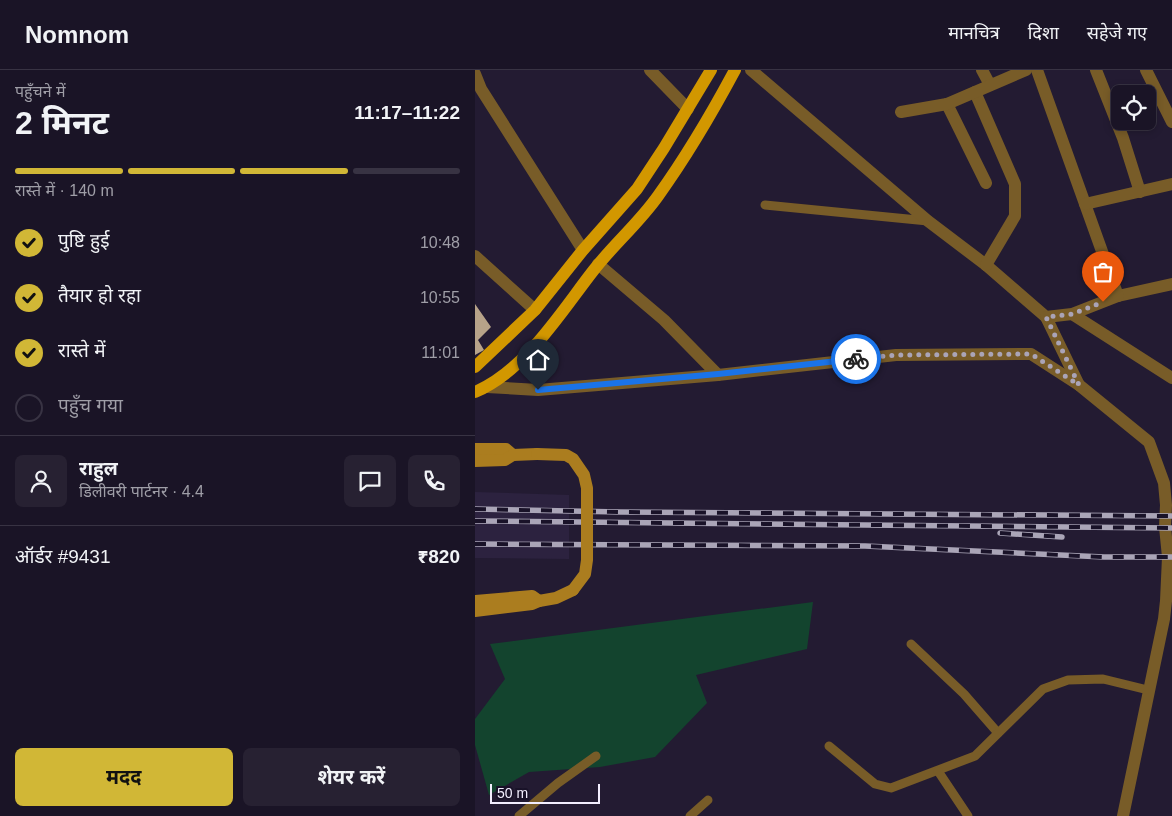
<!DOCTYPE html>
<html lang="hi">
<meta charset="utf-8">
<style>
:root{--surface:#1a1426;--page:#272132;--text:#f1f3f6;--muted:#9f9ea7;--line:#383343;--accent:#d1b736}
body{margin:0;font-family:Helvetica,"Noto Sans Devanagari",sans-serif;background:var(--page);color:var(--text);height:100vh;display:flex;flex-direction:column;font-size:19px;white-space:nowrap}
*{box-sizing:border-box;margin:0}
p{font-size:16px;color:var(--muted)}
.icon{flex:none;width:28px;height:28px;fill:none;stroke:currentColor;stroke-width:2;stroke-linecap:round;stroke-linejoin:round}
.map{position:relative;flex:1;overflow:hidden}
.drawer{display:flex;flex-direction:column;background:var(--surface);width:475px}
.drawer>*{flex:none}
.buttons{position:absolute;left:636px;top:15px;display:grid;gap:10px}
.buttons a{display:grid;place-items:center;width:45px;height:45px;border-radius:8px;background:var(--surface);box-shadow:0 2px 8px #0003,0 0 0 1px var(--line);font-size:25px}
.scale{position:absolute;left:15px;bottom:12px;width:110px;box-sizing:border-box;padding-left:5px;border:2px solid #f2eefe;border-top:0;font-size:14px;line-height:18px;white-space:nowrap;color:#f2eefe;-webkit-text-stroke:4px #191228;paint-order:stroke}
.pin{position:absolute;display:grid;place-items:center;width:42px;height:42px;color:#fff;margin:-51px -21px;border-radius:50% 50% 50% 0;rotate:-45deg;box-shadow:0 0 5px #0007}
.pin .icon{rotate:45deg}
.courier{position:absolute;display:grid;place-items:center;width:50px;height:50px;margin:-25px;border:4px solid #1a73e8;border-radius:50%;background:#fff;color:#222;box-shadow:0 1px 6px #0007}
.headline em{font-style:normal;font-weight:700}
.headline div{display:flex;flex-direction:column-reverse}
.headline{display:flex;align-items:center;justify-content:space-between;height:85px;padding:0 15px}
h1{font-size:32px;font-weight:700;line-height:38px}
.bar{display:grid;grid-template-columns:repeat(4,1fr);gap:8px 5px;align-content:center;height:60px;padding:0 15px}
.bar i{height:6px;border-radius:4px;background:var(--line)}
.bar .current{background:var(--accent)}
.bar p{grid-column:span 4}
.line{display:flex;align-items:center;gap:12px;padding:0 15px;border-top:1px solid var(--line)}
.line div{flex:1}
.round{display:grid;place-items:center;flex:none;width:52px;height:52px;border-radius:8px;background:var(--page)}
ol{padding:0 15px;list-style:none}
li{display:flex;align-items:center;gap:15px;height:55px}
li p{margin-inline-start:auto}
li .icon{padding:5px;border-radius:50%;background:var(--accent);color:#111;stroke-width:4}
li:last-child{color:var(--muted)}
li i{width:28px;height:28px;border:2px solid var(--line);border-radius:50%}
.cta{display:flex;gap:10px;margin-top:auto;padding:10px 15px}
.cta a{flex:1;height:58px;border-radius:8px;background:var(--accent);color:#111;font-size:20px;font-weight:700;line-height:58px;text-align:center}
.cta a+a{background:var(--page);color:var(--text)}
header{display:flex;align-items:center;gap:30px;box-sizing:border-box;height:70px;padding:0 25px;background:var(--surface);border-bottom:1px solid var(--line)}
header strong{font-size:24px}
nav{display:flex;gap:28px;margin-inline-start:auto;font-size:18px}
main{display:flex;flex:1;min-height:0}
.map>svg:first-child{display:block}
.built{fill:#2c223f}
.green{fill:#13442e}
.building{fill:#b7a389}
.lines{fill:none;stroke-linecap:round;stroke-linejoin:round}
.service{stroke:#785c28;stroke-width:9}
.minor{stroke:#785c28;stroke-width:12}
.secondary{stroke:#ab7d1f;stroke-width:12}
.primary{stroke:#d29700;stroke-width:12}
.rail-casing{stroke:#aaa5b7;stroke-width:5.5}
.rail{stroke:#191228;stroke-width:4;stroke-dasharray:11;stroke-linecap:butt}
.secondary-bridge{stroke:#ab7d1f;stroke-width:12}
.done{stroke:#aaa4b7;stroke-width:5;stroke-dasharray:0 9}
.route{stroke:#1a73e8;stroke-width:6}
</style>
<header>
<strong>Nomnom</strong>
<nav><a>मानचित्र</a><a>दिशा</a><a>सहेजे गए</a></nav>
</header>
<main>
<section class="drawer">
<div class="headline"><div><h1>2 मिनट</h1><p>पहुँचने में</p></div><em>11:17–11:22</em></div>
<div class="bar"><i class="current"></i><i class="current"></i><i class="current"></i><i></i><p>रास्ते में · 140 m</p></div>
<ol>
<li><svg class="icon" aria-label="check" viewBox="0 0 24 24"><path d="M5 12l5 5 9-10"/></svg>पुष्टि हुई<p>10:48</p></li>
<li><svg class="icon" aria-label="check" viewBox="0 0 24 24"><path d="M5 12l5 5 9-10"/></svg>तैयार हो रहा<p>10:55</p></li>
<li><svg class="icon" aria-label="check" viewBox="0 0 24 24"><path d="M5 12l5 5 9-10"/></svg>रास्ते में<p>11:01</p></li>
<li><i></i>पहुँच गया</li>
</ol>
<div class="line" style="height:90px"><a class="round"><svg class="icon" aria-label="person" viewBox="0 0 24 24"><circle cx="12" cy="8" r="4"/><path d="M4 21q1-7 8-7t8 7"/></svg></a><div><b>राहुल</b><p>डिलीवरी पार्टनर · 4.4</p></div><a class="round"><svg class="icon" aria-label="chat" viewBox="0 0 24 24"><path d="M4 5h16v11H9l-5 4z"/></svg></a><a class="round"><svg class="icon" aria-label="phone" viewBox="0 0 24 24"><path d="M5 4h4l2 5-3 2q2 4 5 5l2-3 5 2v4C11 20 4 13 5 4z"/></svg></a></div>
<div class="line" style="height:65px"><div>ऑर्डर #9431</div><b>₹820</b></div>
<div class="cta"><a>मदद</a><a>शेयर करें</a></div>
</section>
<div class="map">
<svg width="697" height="746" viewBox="0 0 697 746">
<rect width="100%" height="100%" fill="#231b32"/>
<path class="built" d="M0,422L94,425V489L0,488Z"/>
<path class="green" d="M338,532L332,579L221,605L232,633L180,687L125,697L54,702L14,725L0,675V649L30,609L15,574Z"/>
<path class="building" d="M0,234L16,257L3,270L9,280L0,285Z"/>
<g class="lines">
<g class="service">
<path d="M290,135L453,151"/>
<path d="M436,574L489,624L523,663"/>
<path d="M354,676L400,714L416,718L500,686L568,619L593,610L628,609L673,620"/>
<path d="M463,701L493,746"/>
<path d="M44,746L83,713L121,686"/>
<path d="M215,746L233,730"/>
</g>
<g class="minor">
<path d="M175,0L213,39"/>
<path d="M276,0L453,151L511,195L571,247L597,244L643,226L697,214"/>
<path d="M507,0L515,15"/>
<path d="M562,0L643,226"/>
<path d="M621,0L648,68L665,122"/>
<path d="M671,0L697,52"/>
<path d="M0,4L6,19L108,180"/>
<path d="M500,22L540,114V146L511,195"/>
<path d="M472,34L511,113"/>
<path d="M426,42L472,34L551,0"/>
<path d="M610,134L697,114"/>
<path d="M0,186L60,240"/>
<path d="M123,194L189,250L243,305"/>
<path d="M597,244L697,308"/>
<path d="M571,247L604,315"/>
<path d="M12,317L63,320L243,305L421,285L556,284L604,315L674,372L689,413L691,435L690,457L693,487L691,531L689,549L648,746"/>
</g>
<g class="secondary">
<path d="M0,379H31L38,385"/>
<path d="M0,391L30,390L38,385L62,384"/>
<path d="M0,531L57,526L64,531L57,534L0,541"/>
<path d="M64,531L81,528L98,520"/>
</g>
<g class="primary">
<path d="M0,297L60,240L108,180L162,119L189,78L236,0"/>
<path d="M0,322C50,301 86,242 118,201C138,175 164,153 183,126C211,87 237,43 260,0"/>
</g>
<defs>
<g id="rail">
<path d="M0,439L145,442L697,446"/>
<path d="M0,451L697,458"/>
<path d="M525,463L587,467"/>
<path d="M0,474L390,476L629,487H697"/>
</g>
</defs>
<use href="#rail" class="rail-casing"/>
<use href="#rail" class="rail"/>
<path class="secondary-bridge" d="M62,384L91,385L98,389L109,405L112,418V490L110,504L98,520"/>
</g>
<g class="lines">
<path class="done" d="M381,289L421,285L556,284L604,315L571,247L597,244L628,232"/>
<path class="route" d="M63,320L243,304L381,289"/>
</g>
</svg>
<div class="buttons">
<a><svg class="icon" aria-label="locate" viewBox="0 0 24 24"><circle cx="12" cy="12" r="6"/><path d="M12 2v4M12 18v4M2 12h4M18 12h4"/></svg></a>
</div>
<div class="scale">50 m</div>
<div class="pin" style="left:628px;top:232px;background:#ea580c"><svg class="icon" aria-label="bag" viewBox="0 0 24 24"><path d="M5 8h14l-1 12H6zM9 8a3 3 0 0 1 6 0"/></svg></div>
<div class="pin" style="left:63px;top:320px;background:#1f2937"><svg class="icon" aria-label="home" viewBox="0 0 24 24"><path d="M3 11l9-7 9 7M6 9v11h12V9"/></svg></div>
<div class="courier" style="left:381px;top:289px"><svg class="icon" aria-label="bike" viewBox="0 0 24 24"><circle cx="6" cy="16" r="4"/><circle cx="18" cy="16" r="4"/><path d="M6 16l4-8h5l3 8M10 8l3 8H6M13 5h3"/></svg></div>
</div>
</main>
